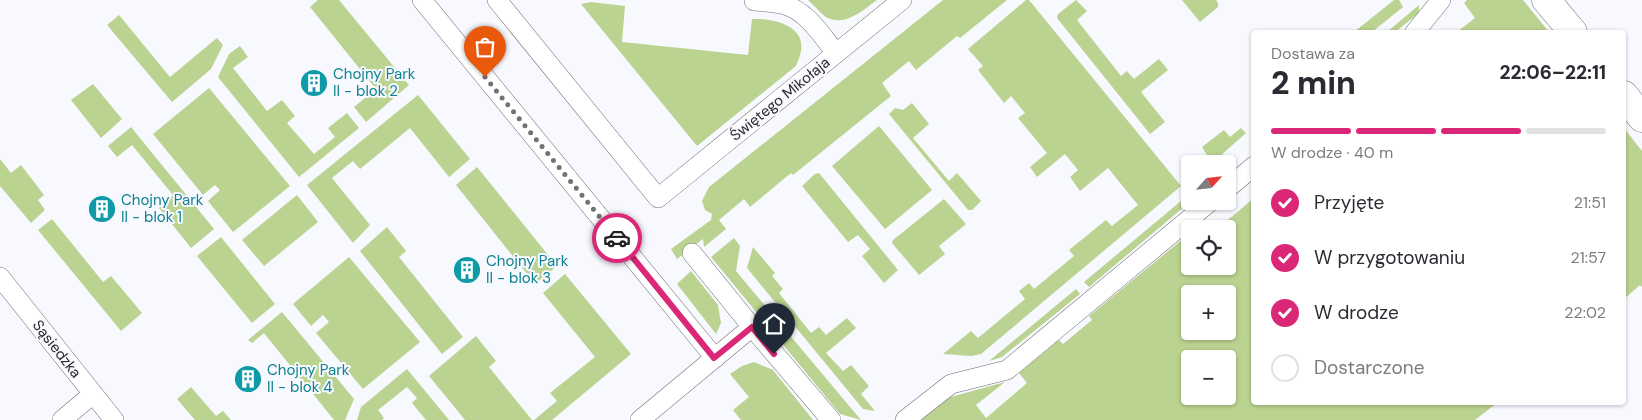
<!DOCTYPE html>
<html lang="pl">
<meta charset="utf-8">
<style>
:root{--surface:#fff;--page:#f7f7f7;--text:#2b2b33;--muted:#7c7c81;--line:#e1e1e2;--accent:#db2777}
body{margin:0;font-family:"DM Sans",sans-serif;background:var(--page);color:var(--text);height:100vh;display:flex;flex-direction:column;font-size:19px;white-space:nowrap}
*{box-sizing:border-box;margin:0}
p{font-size:16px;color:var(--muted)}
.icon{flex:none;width:28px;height:28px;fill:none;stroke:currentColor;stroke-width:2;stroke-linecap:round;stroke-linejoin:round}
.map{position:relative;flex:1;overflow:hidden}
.details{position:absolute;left:1251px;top:30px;width:375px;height:375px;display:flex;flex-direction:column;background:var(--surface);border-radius:5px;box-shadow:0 1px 4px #0004}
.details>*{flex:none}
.needle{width:32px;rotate:63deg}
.buttons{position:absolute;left:1181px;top:155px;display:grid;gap:10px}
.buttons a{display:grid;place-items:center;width:55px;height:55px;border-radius:5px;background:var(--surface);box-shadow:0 1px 4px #0004;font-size:25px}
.pin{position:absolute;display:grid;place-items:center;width:42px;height:42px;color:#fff;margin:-51px -21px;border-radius:50% 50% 50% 0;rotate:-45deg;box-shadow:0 0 5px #0007}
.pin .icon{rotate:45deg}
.courier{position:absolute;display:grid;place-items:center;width:50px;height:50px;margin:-25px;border:4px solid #db2777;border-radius:50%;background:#fff;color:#222;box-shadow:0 1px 6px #0007}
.head em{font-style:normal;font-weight:800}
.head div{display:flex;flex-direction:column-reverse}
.head{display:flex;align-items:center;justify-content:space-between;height:85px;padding:0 20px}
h1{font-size:32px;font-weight:800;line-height:38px}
.bar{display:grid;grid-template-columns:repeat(4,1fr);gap:8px 5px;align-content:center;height:60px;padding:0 20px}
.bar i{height:6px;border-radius:4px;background:var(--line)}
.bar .current{background:var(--accent)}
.bar p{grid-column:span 4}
ol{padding:0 20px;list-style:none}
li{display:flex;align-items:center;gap:15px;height:55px}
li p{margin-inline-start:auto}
li .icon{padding:5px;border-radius:50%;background:var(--accent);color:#fff;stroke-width:4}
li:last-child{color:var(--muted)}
li i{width:28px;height:28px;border:2px solid var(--line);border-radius:50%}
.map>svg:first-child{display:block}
.green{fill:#bbd390;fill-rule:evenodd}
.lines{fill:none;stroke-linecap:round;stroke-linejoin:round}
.service-casing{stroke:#6d6d73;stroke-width:20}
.minor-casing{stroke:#6d6d73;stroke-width:29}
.service{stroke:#fff;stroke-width:19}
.minor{stroke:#fff;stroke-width:28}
.done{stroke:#727276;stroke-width:5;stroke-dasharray:0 9}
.route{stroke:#db2777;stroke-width:6}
.labels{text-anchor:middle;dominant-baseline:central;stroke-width:4;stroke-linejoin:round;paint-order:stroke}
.culture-label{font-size:15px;fill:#0d838f;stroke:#f8f8ff;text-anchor:start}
.street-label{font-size:15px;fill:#2a2a2c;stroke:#f8f8ff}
</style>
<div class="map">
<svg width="1642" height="420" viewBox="0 0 1642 420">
<rect width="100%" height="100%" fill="#f8f8ff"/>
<g class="green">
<path d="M318,0H339L409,85L366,122L354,107L376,89L310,7Z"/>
<path d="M808,0H877C862,11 845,27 826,17C820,13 814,5 808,0Z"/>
<path d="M943,0H1007L960,38L957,36L916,70L909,61L882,83L891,96L793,175L791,173L750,207L744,199L719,220L726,229L704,247L703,239L677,259L671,249L711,220L712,214L705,210L702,201L709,187Z"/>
<path d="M1026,0H1029L1181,186L981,354L971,356L943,354L971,331L978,338L1025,299L1019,291L1029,283L1034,289L1074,256L1069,250L1106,220L1112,226L1138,205L1108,168L1080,191L1070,177L1078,170L1065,154L1037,177L1030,167L1047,153L1018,118L1025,113L1011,96L1004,103L978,70L983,66L968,49Z"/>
<path d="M1076,0L1087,11L1077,20L1121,76L1127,71L1134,79L1159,59L1168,70L1141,92L1165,122L1150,134L1057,18L1058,14Z"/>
<path d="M1182,0H1216L1218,3V7L1200,22Z"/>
<path d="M1394,0H1399L1403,7L1372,32H1354Z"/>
<path d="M1467,0H1523L1549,32H1457L1475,18L1464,3Z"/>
<path d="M591,2L625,6L622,42L748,55L752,19C770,18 806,24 801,51C800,56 798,61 796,66L697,146L581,4Z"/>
<path d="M1419,5V13L1395,32H1387Z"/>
<path d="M119,15L170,77L217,38L223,45L211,69L172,102L107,25Z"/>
<path d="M240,46L248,57L233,68L267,111L282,100L295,116L287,123L314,154L335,137L328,128L347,113L359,128L299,177L218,77L229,54Z"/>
<path d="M93,84L122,119L101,138L71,100Z"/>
<path d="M209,88L290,186L233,232L208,201L220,190L215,185L203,195L153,134Z"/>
<path d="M418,95L470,159L449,177L410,128L360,169L353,161L332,178L370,225L353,243L307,185Z"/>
<path d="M912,103L929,124L913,138L949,181L957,173L981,201L972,210H968L889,114L895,108L903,110Z"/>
<path d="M879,126L932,190L885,229L832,166Z"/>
<path d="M131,127L214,229L191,248L159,208L173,195L132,145L117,157L108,146Z"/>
<path d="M1241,128L1246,133L1211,164H1196L1207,155L1202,147L1224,130L1230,137Z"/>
<path d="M1624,128L1642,151V287L1640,285L1624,299Z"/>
<path d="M0,159L11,173L21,165L44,195L38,200L45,210L31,223L0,186Z"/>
<path d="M477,167L557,266L535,284L456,185Z"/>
<path d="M819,173L898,270L884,283L862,256L870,249L858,235L848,242L802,186L815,174Z"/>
<path d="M297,195L318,222L264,266L242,240Z"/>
<path d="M1187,196L1190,197L1191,201L1089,287L1084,282Z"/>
<path d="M1254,198V402L1497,403L1475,420H920L947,398L1005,382L976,405L986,418L1027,383L1019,373L1059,340L1063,344L1092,320L1089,316L1190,233V266H1228V229H1217ZM1190,294H1228V331H1190ZM1190,359H1228V396H1190Z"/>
<path d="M944,199L966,224L939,246L945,254L919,275L892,243L893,240Z"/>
<path d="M52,219L103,282L111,276L142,313L121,331L38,230Z"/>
<path d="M387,227L406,251L399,257L463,337L442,354L360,251Z"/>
<path d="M221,237L275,304L252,323L197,256Z"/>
<path d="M734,238L740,246L736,271L861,420L840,414L711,257Z"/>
<path d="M753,247L775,273L772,276L783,289L779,293L811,333L819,327L826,335L847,318L856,328L826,353L843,371L851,365L869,386L861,394L875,411L863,409L747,268Z"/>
<path d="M349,257L420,342L363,389L316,333L329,322L323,315L311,326L293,304Z"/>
<path d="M691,271L718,305L721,323L716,334L677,284Z"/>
<path d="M565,274L631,354L552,420H534L557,401L550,393L595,357L543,293Z"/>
<path d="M1076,289L1080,294L1002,357L989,361Z"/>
<path d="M282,312L354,399L345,420H334L264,333L252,343L248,340Z"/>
<path d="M476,336L496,361L489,367L532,420H465L429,376Z"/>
<path d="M754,362L773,370L813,420H741L733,410L749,397L730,374L742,366Z"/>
<path d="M407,369L449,420H426L412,403L417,398L407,387L378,410L384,418L382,420H357L361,407Z"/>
<path d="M191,387L216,416L223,411L231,420H195L177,399Z"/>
</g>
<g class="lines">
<defs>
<g id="service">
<path d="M422,0L715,358"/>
<path d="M497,0L658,198L902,0"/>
<path d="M754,1C764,2 775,2 785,5C808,12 822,36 836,53"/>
<path d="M1415,32L1441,0"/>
<path d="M1228,188L1254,166"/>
<path d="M692,253L752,327L831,420"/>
<path d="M0,277L114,420"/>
<path d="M62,420L93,394"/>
<path d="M640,420L752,327"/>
<path d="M905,420L951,384L1007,370L1211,201"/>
</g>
<g id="minor">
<path d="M1546,0L1573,32"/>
<path d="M1624,95L1642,118"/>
</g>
</defs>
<use href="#service" class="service-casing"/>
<use href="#minor" class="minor-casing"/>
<use href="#service" class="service"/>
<use href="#minor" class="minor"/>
</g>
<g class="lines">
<path class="done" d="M485,77L617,238"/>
<path class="route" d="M617,238L714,358L752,327L774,354"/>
</g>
<defs>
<symbol id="building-disc" viewBox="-11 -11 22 22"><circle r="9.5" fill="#0f9aa8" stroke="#f8f8ff"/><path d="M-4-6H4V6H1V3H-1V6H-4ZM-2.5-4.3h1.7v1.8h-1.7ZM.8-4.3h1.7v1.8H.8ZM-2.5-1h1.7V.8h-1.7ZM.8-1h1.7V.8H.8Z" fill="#fff"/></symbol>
</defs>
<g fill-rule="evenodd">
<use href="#building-disc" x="298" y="67" width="32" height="32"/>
<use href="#building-disc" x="86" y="193" width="32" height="32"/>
<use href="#building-disc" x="451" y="254" width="32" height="32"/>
<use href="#building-disc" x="232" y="363" width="32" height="32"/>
</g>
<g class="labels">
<g class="culture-label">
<text x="333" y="74">Chojny Park<tspan x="333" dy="17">II - blok 2</tspan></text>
<text x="121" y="200">Chojny Park<tspan x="121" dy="17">II - blok 1</tspan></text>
<text x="486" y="261">Chojny Park<tspan x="486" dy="17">II - blok 3</tspan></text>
<text x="267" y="370">Chojny Park<tspan x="267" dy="17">II - blok 4</tspan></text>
</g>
<g class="street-label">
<text transform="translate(780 99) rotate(-39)">Świętego Mikołaja</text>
<text transform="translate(57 349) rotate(52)">Sąsiedzka</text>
</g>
</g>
</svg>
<div class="buttons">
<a><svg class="needle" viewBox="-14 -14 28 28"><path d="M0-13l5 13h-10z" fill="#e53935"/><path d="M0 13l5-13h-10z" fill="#7c7c81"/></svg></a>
<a><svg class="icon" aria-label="locate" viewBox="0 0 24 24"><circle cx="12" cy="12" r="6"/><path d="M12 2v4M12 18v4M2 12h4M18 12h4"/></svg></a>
<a>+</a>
<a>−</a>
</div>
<div class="pin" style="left:485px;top:77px;background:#ea580c"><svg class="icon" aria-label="bag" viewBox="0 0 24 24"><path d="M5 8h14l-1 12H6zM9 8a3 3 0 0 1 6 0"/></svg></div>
<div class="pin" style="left:774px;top:354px;background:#1f2937"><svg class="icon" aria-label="home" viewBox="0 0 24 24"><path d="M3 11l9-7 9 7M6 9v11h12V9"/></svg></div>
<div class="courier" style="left:617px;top:238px"><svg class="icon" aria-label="car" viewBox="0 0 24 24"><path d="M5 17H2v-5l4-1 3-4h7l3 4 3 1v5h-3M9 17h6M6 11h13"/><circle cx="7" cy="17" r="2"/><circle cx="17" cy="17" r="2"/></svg></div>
<section class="details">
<div class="head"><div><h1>2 min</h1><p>Dostawa za</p></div><em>22:06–22:11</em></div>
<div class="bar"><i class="current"></i><i class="current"></i><i class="current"></i><i></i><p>W drodze · 40 m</p></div>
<ol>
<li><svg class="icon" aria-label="check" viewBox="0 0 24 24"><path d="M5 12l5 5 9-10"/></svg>Przyjęte<p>21:51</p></li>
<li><svg class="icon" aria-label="check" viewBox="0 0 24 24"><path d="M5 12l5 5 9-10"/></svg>W przygotowaniu<p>21:57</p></li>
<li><svg class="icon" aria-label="check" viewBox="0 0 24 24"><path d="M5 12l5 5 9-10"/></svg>W drodze<p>22:02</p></li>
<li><i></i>Dostarczone</li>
</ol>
</section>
</div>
